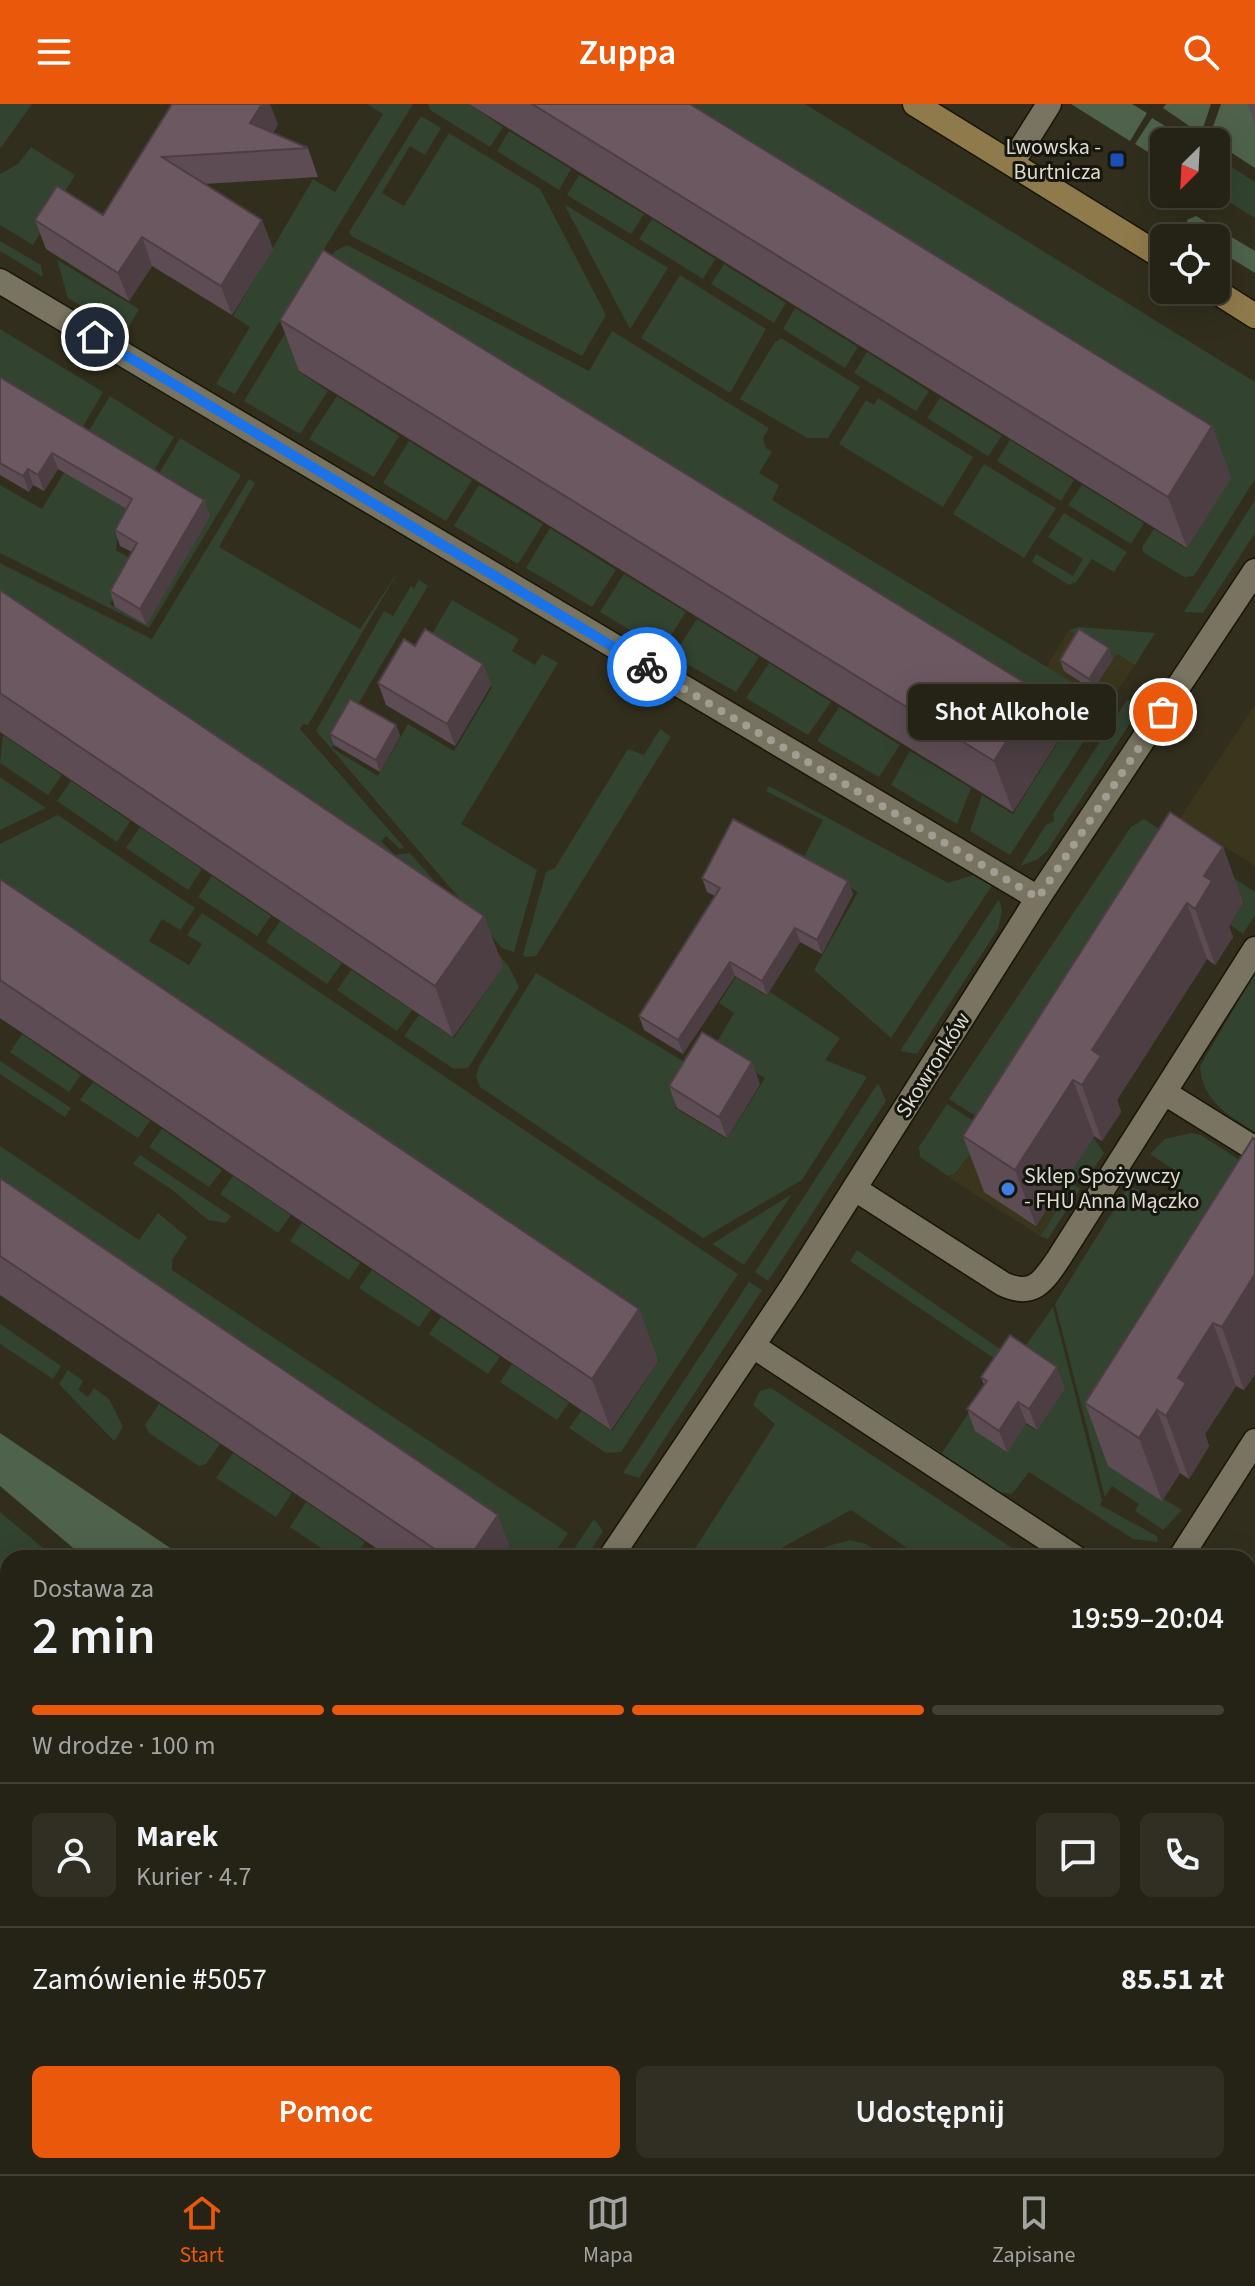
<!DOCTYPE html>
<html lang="pl">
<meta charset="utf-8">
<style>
:root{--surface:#252216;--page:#312f23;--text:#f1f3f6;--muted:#a3a4a1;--line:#423f35;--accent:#ea580c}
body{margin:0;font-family:"Source Sans 3",sans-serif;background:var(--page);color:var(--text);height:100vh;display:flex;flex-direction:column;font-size:30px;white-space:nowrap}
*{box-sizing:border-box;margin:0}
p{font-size:26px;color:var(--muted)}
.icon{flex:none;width:44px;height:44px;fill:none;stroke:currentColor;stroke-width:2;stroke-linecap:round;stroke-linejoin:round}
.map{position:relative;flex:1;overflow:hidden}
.panel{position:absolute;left:0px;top:1446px;width:1256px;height:624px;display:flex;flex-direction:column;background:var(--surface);border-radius:24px 24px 0 0;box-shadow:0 8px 32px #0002,0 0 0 2px var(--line)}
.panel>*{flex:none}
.needle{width:52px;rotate:204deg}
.tools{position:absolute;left:1150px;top:24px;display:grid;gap:16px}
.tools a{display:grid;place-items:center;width:80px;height:80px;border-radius:12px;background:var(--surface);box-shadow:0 8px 32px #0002,0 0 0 2px var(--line);font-size:40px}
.pin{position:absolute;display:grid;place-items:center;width:68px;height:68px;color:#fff;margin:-34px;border:4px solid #fff;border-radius:50%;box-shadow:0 2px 8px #0007}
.courier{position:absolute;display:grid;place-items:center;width:80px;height:80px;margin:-40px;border:6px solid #1a73e8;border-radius:50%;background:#fff;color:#222;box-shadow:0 2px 10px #0007}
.bubble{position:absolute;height:56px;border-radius:12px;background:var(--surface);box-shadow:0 8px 32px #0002,0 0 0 2px var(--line);font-size:26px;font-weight:600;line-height:56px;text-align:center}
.headline em{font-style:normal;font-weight:600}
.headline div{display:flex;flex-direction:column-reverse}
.headline{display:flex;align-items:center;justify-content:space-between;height:136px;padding:0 32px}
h1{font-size:52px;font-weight:600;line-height:60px}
.bar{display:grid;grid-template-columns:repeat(4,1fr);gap:12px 8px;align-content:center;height:96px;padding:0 32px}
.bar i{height:10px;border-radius:6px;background:var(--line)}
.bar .on{background:var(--accent)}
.bar p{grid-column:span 4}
.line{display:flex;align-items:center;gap:20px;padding:0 32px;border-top:2px solid var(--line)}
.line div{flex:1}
.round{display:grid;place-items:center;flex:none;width:84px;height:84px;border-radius:12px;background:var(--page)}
.cta{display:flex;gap:16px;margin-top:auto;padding:16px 32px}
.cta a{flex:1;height:92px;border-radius:12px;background:var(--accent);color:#fff;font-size:32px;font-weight:600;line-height:92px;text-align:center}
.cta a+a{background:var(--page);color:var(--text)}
header{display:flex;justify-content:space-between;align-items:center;height:104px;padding:0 32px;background:var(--accent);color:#fff;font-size:36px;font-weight:600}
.menu{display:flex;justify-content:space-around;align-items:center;height:112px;border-top:2px solid var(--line);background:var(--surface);font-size:22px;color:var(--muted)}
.menu a{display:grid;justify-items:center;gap:4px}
.menu .on{color:var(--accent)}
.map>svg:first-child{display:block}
.built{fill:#3a351d}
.green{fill:#324330}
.forest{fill:#4e624c}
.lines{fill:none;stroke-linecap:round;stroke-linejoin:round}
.street-casing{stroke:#191606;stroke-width:27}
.secondary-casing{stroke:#191606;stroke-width:27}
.street{stroke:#787461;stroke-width:24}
.secondary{stroke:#8f7a4b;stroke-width:24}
.wall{fill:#5d4c53}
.shaded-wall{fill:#4c3e43}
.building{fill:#6c5860;stroke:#4c3e43;stroke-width:2}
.done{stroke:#a19e91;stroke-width:8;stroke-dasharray:0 14.4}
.route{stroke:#1a73e8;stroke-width:10}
.transit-dot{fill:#1a4fb4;stroke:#17160e;stroke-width:3}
.shop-dot{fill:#3f7fe0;stroke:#17160e;stroke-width:3}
.labels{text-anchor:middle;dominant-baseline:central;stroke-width:6;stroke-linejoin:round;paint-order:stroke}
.poi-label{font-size:22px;fill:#dddbd0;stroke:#17160e;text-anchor:end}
.street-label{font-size:22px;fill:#dddbd0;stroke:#17160e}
</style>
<header><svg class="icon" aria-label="menu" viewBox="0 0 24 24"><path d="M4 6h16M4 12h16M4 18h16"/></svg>Zuppa<svg class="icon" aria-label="search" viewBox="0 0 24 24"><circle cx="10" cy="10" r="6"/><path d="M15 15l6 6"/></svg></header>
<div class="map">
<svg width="1255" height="2070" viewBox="0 0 1255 2070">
<rect width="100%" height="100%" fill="#312e1d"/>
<g class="built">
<path d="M1069,526L1112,555L1116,550L1135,561L1108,600L1046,563Z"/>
<path d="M1255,601V762L1180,714Z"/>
<path d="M974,1043L1061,1100L1040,1132L948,1073L956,1070Z"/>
</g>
<g class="green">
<path d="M0,0H32L0,45Z"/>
<path d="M367,0H413L235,290L216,280L250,223L233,212L313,75L335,88L383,10Z"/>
<path d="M428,0H469L503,23L490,43L430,6Z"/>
<path d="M626,0H805L1255,278V375L1194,472L1184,473L1143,448L1142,443L1154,425L1187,445L1231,373Z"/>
<path d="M421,12L441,24L425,51L410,42L382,89L404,102L449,29L540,85L606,211L582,252L351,132L349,128Z"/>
<path d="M509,27L571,65L559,86L497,47Z"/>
<path d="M31,43L75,71L33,141L0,121V70L18,60Z"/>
<path d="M1216,53L1255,78V114L1216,90Z"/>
<path d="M579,71L644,110L631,130L567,91Z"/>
<path d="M564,100L668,164L630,225Z"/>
<path d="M652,115L715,155L703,175L639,135Z"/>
<path d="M0,137L41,161L43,173L0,147Z"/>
<path d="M347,141L589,267L612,227L769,324L763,334L766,344L772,348L759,369L779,381L772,396L1108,600L1010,751L970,727L982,691L1013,710L1058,638L342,196L298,267L328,287L300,330L244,297L335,147Z"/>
<path d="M57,156L139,205L126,228L68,194Z"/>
<path d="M724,160L786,199L774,219L711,180Z"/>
<path d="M680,171L766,225L730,289L641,234Z"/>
<path d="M795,204L858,243L845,264L783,225Z"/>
<path d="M0,225L103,288L78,331L0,284Z"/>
<path d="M781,234L860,283L828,334H807L740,295L775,238Z"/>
<path d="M867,248L929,287L916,307L854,269Z"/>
<path d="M110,292L174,333L119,424L116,446L151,466L127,470L110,500L146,521L210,411L154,378L180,334L241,371L149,524L0,449V381L42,405Z"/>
<path d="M337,292L399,332L374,373L309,335Z"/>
<path d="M878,294L973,353L943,403L839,340L866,296L874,301Z"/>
<path d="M940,294L1002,332L988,352L927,314Z"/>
<path d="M1010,336L1074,376L1061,397L997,357Z"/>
<path d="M409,337L472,376L446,417L383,379Z"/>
<path d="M984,360L1056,404L1024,454L953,410Z"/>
<path d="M249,375L255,379L219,443L360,525L399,466L308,621L303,620L300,625L404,743L400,745L386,732L381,737L395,751L410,749L508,861L519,883L468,964L454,965L404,932L419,911L454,934L503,863L0,524V459L152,535Z"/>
<path d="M479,381L543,420L518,460L454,422Z"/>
<path d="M1082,381L1144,419L1131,440L1068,401Z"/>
<path d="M1255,396V429L1203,509L1184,508Z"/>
<path d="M1064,409L1127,448L1114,468L1092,455L1076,478L1069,481L1032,458L1036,450L1073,472L1083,455L1048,433Z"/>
<path d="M550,424L616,466L592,503L526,464Z"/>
<path d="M624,470L686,508L662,545L600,508Z"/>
<path d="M419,476L428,482L332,644L378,672L408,620L454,647L492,583L425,542L452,496L519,535L512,547L535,561L542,550L558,559L461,720L537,766L514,848L502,844L316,627L384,507L393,512L411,482L414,484Z"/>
<path d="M697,515L759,553L736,588L673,552Z"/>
<path d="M1079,523L1155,529L1135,561L1117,550L1113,555L1069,526Z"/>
<path d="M769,559L831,598L808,631L746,594Z"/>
<path d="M1127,596L1140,604L1047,747L1036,756L1020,762L1046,721L1054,717L1053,710Z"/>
<path d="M839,603L900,641L879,673L817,637Z"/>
<path d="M660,625L671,633L536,852L525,853L523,851L546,768L555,764L628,645L644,651Z"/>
<path d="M3,631L62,671L48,691L0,659Z"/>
<path d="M910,647L971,684L957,720L891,681Z"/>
<path d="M0,673L46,704L0,726Z"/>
<path d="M71,677L130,717L117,738L57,697Z"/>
<path d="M769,682L948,779L977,770L993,780L891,934L814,866L858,788L802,757L823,716L766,687Z"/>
<path d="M58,711L195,804L180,826L162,815L149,837L189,861L202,840L187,831L202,809L738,1170L621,1348L606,1349L569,1324L581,1307L612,1327L659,1256L0,813V740Z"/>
<path d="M1144,715L1255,788V811L1243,830L1230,821L1244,798L1191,764L1072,1065L1093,1033L1104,1049L1083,1081L949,995L1131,723Z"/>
<path d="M140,723L202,765L188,786L126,744Z"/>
<path d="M212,772L271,812L257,832L198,793Z"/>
<path d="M999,795L1002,807L998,825L917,950L900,947Z"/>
<path d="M280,817L342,859L327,880L266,838Z"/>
<path d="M351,866L412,906L397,927L337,886Z"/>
<path d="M536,869L698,966L675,1004L727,1035L765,974L714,943L734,909L719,899L736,873L767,892L770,888L840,934L825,956L867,973L802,1076L703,1134L480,983L476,973L479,962Z"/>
<path d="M1255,869V1028C1228,1011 1202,997 1200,962Z"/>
<path d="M22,930L81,971L69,988L10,948Z"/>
<path d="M0,957L71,1004L65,1013L0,970Z"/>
<path d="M93,978L150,1017L138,1034L80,996Z"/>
<path d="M878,979L886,997L768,1177L755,1168Z"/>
<path d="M947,1000L1080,1085L1048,1135L1040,1132L1061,1100L975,1043L955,1070L948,1072L920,1053L919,1043Z"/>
<path d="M162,1025L222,1066L209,1083L149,1043Z"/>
<path d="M1191,1029L1201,1031L1255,1066L1108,1361L1182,1406L1163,1426L1135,1407L1139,1400L1112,1382L1105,1393L1055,1200L1129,1081L1164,1100L1182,1071L1150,1050L1165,1035Z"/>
<path d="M0,1042L139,1136L158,1109L187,1133L172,1156V1166L568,1429L551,1454H506L0,1112Z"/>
<path d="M140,1051L231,1112L226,1119L208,1116L171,1085L133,1060Z"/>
<path d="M233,1072L291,1111L278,1129L220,1090Z"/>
<path d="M792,1090L744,1161L712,1140Z"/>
<path d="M302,1119L360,1159L349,1176L290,1137Z"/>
<path d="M857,1146L1007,1250L1001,1259L850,1157Z"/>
<path d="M372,1166L431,1206L419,1223L359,1184Z"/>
<path d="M749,1178L762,1186L639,1374L623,1369Z"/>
<path d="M1053,1203L1102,1396L1100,1401L1157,1432L1158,1438L1133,1435L1029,1368L1012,1390L998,1388L790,1248L942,1349L979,1293L1036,1326L1018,1252Z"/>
<path d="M441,1213L500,1253L488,1270L429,1230Z"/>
<path d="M0,1220L61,1262L53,1275L0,1240Z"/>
<path d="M512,1260L569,1299L557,1316L500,1278Z"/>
<path d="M68,1266L83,1277L78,1286L88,1293L94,1284L109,1295L123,1323L114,1337L59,1280Z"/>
<path d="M771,1284L1027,1454H922L851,1406L763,1454H689L775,1320L753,1301L760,1287Z"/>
<path d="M159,1300L220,1340L206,1360L199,1362L149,1329L145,1321Z"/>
<path d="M233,1349L292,1389L276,1413L216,1374Z"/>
<path d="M306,1398L365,1438L354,1454H336L290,1423Z"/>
<path d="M0,1408L55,1454H8V1466L0,1459Z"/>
<path d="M594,1415L603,1427L586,1454H568Z"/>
<path d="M850,1436L866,1440L887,1454H805L828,1442Z"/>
<path d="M1248,1635L1255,1642V1995L1248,2003Z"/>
<path d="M0,1701L8,1708V1752L0,1762Z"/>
<path d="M8,1789V1882L0,1876V1799Z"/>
<path d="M0,1900L8,1906V2008L0,2002Z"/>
<path d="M85,2062H200L210,2070H96Z"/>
<path d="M228,2062H395L389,2070H238Z"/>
<path d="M466,2062H519L529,2070H476Z"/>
<path d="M715,2062H778L787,2070H724Z"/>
<path d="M807,2062H1222L1231,2070H817Z"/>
</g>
<g class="forest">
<path d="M1071,0H1132L1147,9L1130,37Z"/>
<path d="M1166,0H1211L1201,30L1163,4Z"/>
<path d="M1221,0H1255V64L1209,34Z"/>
<path d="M1152,14L1191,38H1164V58L1135,40Z"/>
<path d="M1196,112L1255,147V169L1216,145V134H1198L1187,127V116Z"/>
<path d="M0,1329L185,1454H85L0,1382Z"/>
</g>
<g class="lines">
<defs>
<g id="street">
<path d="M1012,59L1049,0"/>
<path d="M0,177L1038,794"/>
<path d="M1165,989L1255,1045"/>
<path d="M855,1085L1003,1180C1033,1194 1043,1178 1059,1154L1255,845"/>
<path d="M753,1242L1076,1454"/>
<path d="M610,1454L792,1183L1038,794L1255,467"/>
<path d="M1180,1454L1255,1337"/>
<path d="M1248,1545L1255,1542"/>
</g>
<g id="secondary">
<path d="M915,0L1164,154"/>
<path d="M1214,186L1255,212"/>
<path d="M0,1488L8,1494"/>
<path d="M0,1588L8,1595"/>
<path d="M564,2062L574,2070"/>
<path d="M679,2062L688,2070"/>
</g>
</defs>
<use href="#street" class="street-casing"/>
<use href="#secondary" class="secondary-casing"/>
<use href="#street" class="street"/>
<use href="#secondary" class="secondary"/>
</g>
<g class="wall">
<path d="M172,0L278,20L273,29L308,44L318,73L204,80L262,116L273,145L232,211L152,162L129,197L46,145L35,116L103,111Z"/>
<path d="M469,0H690L1212,322L1231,374L1187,444Z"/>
<path d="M1248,0H1255V21Z"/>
<path d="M280,216L1057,638L1013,708L299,267Z"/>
<path d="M0,273L204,396L210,412L146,521L115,503L110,487L132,448L120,442L115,426L127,405L58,365L44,387L33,381L29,388L0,371Z"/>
<path d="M0,486L484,812L503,863L453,933L0,628Z"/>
<path d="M415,542L483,560L491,581L455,642L386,601L378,579Z"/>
<path d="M1113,555L1093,586L1064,567L1060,556Z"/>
<path d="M396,621L400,632L380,668L334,641L330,630Z"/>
<path d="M1223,743L1243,799L1229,822L1233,833L1215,861L1207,855L1117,996L1121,1008L1102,1037L1094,1032L1036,1122L984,1088L963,1032Z"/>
<path d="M702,774L848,777L853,790L822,850L800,838L767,891L735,872L683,950L644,926L639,912L715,792L707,788Z"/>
<path d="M0,775L639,1205L658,1257L611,1326L0,914Z"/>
<path d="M760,980L727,1034L677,1004L669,982Z"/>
<path d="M1255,1035V1270L1244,1286L1236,1282L1205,1330L1209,1342L1189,1375L1180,1369L1162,1397L1108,1362L1085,1299Z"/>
<path d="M0,1074L514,1454H391L0,1191Z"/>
<path d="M981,1273L1065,1284L1037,1326L1026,1319L1007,1348L975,1327L967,1305L984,1281Z"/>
<path d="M1255,1520V1543L1250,1529Z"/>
<path d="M1255,1546V1593L1248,1574V1557Z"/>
<path d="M0,1953L8,1959V2062H131L142,2070H0Z"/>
<path d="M1223,2062H1248L1255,2070H1232Z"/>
</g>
<g class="shaded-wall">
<path d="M262,0H270L278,20L261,47L250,19Z"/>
<path d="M262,116L273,145L232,211L221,182Z"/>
<path d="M142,133L152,162L129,197L118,169Z"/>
<path d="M1212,322L1231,374L1187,444L1168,393Z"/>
<path d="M52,349L58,365L44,387L38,371Z"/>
<path d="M28,365L33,381L29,388L23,372Z"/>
<path d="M204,396L210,412L146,521L140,505Z"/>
<path d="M1109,544L1113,555L1093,586L1089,575Z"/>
<path d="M483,560L491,581L455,642L447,620Z"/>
<path d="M1038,587L1057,638L1013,708L994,657Z"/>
<path d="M396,621L400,632L380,668L376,656Z"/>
<path d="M1223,743L1243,799L1229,822L1233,833L1215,861L1195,805L1204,772Z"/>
<path d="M848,777L853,790L822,850L817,836Z"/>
<path d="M1187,799L1207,855L1117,996L1121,1008L1102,1037L1082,981L1092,946Z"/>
<path d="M484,812L503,863L453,933L435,882Z"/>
<path d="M795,824L800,838L767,891L762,877Z"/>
<path d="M730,858L735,872L683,950L678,936Z"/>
<path d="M752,958L760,980L727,1034L719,1013Z"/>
<path d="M1073,976L1094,1032L1036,1122L1015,1066Z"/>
<path d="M1255,1170V1270L1244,1286L1222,1223Z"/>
<path d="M639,1205L658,1257L611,1326L592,1275Z"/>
<path d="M1213,1219L1236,1282L1205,1330L1209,1342L1189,1375L1166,1312L1178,1274Z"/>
<path d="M1057,1263L1065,1284L1037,1326L1029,1305Z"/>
<path d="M1018,1298L1026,1319L1007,1348L999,1327Z"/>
<path d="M1157,1306L1180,1369L1162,1397L1139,1334Z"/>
<path d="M498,1411L514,1454H469Z"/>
</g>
<g class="building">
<path d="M172,0H262L250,19L308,44L162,53L262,116L221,182L142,133L118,169L35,116L57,82L103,111Z"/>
<path d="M532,0H690L1212,322L1168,393Z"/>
<path d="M323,146L1038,587L994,657L280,216Z"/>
<path d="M0,273L204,396L140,505L110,487L137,439L115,426L132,395L52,349L38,371L28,365L23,372L0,359Z"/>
<path d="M0,486L484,812L435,882L0,589Z"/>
<path d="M425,525L483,560L447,620L378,579L404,535L415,542Z"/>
<path d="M1079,525L1109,544L1089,575L1060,556Z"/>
<path d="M350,595L396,621L376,656L330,630Z"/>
<path d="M1170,708L1223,743L1204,772L1212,777L1195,805L1187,799L1092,946L1101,952L1082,981L1073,976L1015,1066L963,1032Z"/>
<path d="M733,715L848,777L817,836L795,824L762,877L730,858L678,936L639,912L720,784L702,774Z"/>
<path d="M0,775L639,1205L592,1275L0,876Z"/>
<path d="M702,928L752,958L719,1013L669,982Z"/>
<path d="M1253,1034L1255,1035V1170L1222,1223L1213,1219L1178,1274L1186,1279L1166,1312L1157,1306L1139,1334L1085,1299Z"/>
<path d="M0,1074L498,1411L469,1454H448L0,1152Z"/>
<path d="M1010,1231L1057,1263L1029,1305L1018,1298L999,1327L967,1305L987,1277L981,1273Z"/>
<path d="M1255,1520V1532L1250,1529Z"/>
<path d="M1255,1546V1570L1248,1566V1557Z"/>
<path d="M0,1953L8,1959V2035L0,2029Z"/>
<path d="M1255,1979V2070H1245L1236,2062H1248V1986Z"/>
<path d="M46,2062H131L142,2070H58Z"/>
</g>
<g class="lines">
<path class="done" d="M647,563L1038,794L1163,608"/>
<path class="route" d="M95,233L647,563"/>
</g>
<rect class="transit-dot" x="1109" y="48" width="16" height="16" rx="4"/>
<circle class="shop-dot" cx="1008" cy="1085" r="8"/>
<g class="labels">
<g class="poi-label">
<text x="1101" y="43">Lwowska -<tspan x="1101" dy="25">Burtnicza</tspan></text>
<text x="1024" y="1072" text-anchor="start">Sklep Spożywczy<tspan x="1024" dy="25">- FHU Anna Mączko</tspan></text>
</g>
<g class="street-label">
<text transform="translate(933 961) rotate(-58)">Skowronków</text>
</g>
</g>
</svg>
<div class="tools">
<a><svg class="needle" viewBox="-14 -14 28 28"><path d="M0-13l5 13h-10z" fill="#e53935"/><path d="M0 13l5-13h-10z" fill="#a3a4a1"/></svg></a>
<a><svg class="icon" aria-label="locate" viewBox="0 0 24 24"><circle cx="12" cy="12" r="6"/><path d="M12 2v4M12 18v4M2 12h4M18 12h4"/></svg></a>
</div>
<div class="pin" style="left:1163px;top:608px;background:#ea580c"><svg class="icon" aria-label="bag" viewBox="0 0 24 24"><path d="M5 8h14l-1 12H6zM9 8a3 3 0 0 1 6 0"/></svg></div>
<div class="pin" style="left:95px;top:233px;background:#1f2937"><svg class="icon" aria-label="home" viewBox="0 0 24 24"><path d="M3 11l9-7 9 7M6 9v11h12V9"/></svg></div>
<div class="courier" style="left:647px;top:563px"><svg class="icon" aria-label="bike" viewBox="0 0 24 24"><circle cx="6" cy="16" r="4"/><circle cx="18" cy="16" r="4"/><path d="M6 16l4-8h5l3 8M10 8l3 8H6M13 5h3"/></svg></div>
<div class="bubble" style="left:908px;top:580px;width:208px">Shot Alkohole</div>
<section class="panel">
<div class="headline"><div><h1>2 min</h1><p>Dostawa za</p></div><em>19:59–20:04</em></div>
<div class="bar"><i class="on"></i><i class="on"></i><i class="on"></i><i></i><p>W drodze · 100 m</p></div>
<div class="line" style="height:144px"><a class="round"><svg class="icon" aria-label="person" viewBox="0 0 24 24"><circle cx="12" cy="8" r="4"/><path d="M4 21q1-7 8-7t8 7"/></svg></a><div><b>Marek</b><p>Kurier · 4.7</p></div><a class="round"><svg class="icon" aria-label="chat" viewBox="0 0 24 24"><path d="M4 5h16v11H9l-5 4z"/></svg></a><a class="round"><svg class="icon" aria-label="phone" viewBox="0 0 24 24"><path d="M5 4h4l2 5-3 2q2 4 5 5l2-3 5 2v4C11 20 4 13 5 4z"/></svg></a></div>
<div class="line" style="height:104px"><div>Zamówienie #5057</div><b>85.51 zł</b></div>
<div class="cta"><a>Pomoc</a><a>Udostępnij</a></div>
</section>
</div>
<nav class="menu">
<a class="on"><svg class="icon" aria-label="home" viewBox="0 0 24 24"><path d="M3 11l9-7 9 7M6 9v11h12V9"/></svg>Start</a>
<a><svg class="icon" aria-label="map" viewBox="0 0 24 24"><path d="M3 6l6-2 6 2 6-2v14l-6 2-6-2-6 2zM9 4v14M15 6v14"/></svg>Mapa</a>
<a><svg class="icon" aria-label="saved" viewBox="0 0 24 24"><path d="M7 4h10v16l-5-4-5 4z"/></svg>Zapisane</a>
</nav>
